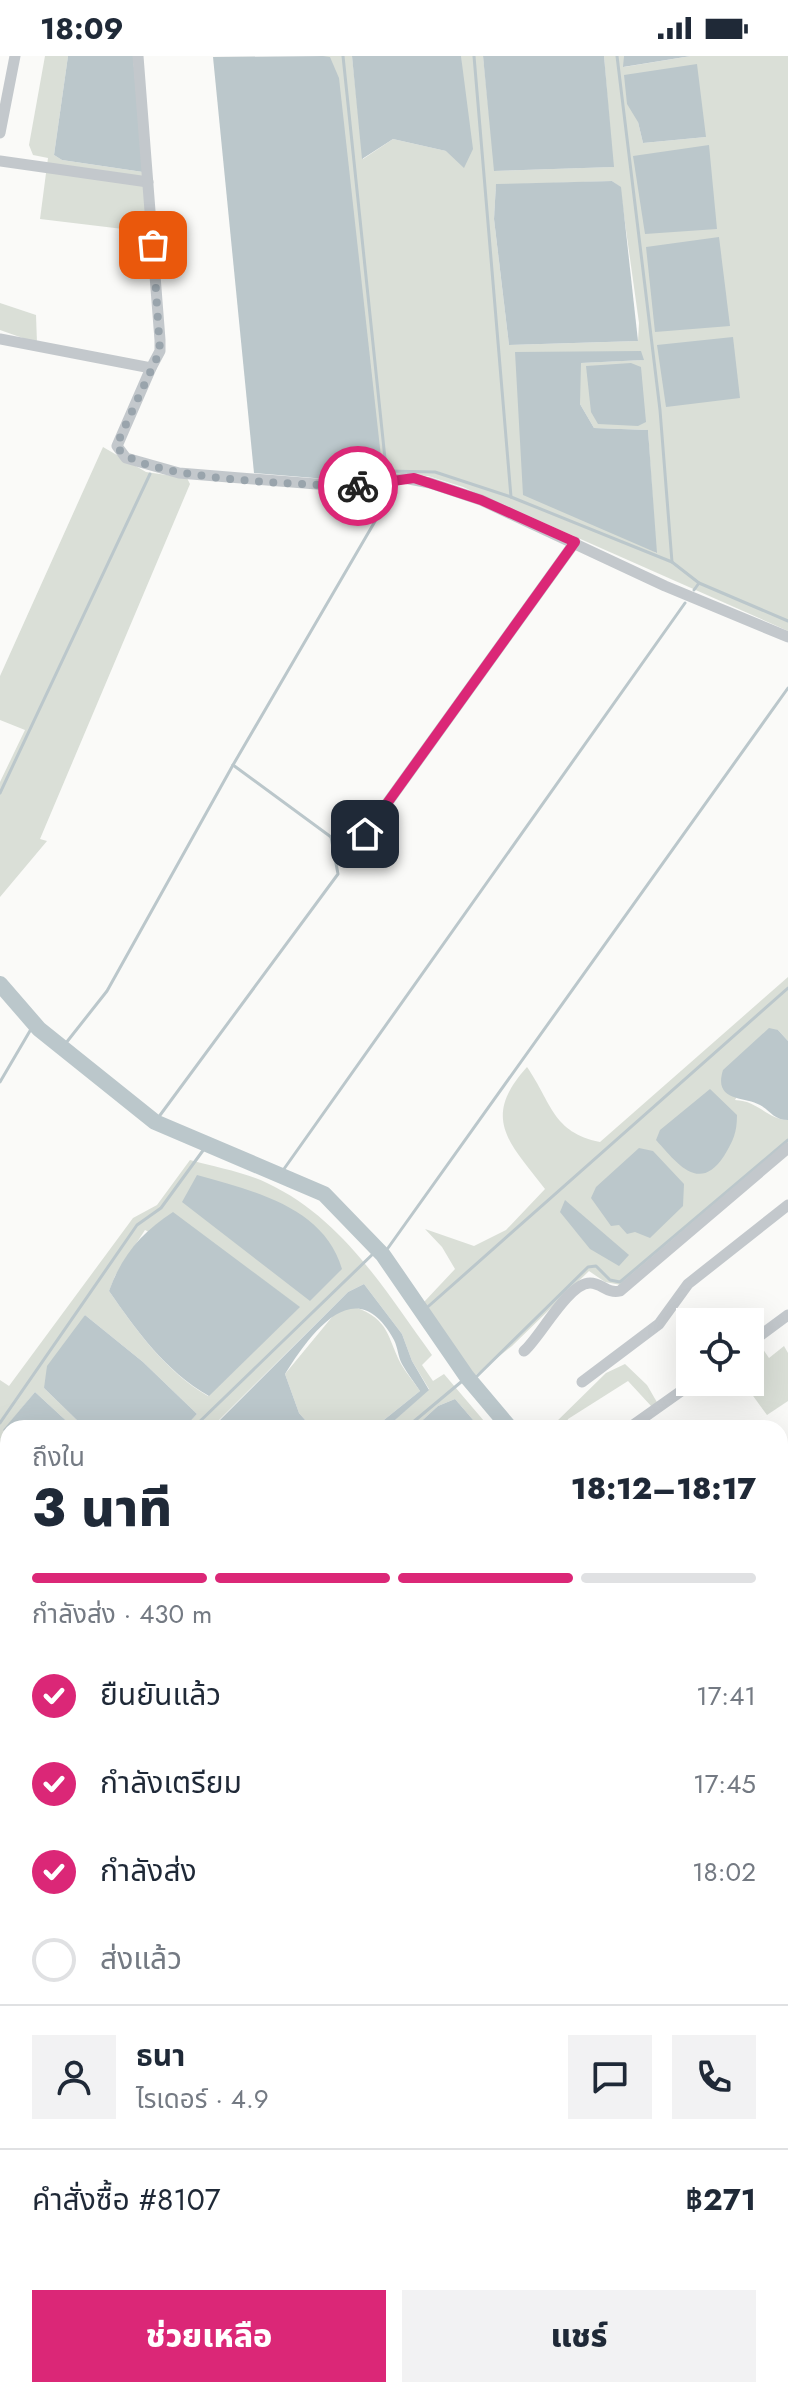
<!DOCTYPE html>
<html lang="th">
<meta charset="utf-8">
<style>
:root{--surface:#fff;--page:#f2f2f3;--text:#1f2937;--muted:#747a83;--line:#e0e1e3;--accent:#db2777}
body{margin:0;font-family:Jost,"Noto Sans Thai",sans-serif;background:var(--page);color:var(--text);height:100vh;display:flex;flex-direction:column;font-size:30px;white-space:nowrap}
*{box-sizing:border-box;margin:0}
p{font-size:26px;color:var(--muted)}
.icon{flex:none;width:44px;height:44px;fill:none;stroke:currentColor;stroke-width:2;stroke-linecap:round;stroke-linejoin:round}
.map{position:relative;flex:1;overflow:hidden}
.drawer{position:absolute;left:0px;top:1364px;width:788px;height:978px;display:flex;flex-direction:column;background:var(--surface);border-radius:24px 24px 0 0;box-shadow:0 8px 32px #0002}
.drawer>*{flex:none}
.controls{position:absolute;left:676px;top:1252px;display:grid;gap:16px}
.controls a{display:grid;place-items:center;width:88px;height:88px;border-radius:0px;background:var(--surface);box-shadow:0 8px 32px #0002;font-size:40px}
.pin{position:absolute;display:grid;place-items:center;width:68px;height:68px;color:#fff;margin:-34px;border-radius:16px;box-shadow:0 4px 12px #0006}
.courier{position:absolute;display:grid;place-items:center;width:80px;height:80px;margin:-40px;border:6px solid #db2777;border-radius:50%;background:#fff;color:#222;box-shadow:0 2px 10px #0007}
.head em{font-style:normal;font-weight:800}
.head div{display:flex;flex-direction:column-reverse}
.head{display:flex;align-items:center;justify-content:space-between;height:136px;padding:0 32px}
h1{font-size:52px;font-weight:800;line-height:60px}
.bar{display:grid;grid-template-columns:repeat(4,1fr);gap:12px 8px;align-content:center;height:96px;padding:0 32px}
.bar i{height:10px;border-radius:6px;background:var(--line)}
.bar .on{background:var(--accent)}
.bar p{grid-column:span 4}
.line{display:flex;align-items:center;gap:20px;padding:0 32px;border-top:2px solid var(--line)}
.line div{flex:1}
.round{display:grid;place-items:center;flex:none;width:84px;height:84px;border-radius:0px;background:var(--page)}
ol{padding:0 32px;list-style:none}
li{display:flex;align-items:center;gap:24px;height:88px}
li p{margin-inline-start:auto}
li .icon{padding:8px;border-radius:50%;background:var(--accent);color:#fff;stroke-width:4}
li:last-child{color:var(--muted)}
li i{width:44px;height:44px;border:4px solid var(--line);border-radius:50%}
.cta{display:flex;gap:16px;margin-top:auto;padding:16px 32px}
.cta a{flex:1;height:92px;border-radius:0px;background:var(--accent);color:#fff;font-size:32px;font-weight:800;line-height:92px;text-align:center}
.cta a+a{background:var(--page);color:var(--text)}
.status{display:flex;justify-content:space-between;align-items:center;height:56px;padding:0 40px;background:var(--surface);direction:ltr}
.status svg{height:22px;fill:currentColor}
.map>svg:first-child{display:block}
.green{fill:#dadfd7;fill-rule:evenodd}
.water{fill:#bbc7cb}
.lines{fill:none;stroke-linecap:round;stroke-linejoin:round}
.stream{stroke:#bbc7cb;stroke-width:3}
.river{stroke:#bbc7cb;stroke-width:16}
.minor{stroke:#c3c8cc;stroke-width:11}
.done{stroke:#99a4ac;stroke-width:8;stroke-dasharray:0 14.4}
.route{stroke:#db2777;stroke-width:10}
</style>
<div class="status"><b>18:09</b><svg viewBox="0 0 49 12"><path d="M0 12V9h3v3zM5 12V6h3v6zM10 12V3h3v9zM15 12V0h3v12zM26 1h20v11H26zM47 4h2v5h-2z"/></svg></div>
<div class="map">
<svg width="788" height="2341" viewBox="0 0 788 2341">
<rect width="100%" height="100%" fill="#fafaf8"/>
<g class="green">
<path d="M45,0H68L54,99L62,104L143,116L148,176L40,163L48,102L33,99L29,89Z"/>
<path d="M323,0H352L363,103L393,83L446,95L462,32L461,0H483L495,115L613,111L604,0H624V11L691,0H788V575L463,431L428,420L383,419ZM638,66L706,81L643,87ZM612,125L620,131L639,267L638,285L509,289L494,163L496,129ZM515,296L643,304L580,307V348L594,372L648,374L656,497Z"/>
<path d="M0,247L36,259L37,287L0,274Z"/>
<path d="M103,391L146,416L187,422L190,428L40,783L47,785L0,841V726L25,674L0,664V620Z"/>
<path d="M788,921C788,944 788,964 788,985L778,974L735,1044C759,1045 768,1064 788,1064V1091L621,1229L605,1226L589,1215L512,1290L472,1322L424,1246L455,1213L442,1191L425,1173L474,1190L506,1174L545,1133C510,1087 480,1063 527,1011C552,1047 552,1076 600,1086Z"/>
<path d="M190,1104C215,1111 244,1116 267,1127C342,1162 385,1234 432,1299L422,1309L433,1325L444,1318L490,1372H480L455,1343L438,1350L414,1372H386L429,1333L412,1305L402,1278L364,1228L348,1236L216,1367L218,1372H184L197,1358L143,1306L85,1259L44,1332L85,1372H74L35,1336L4,1374L8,1379V1393L0,1386V1324L9,1330L133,1162L157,1149ZM145,1174L299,1251L208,1340C166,1316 136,1274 109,1235L115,1220Z"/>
<path d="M355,1251C390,1264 387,1281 401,1308C406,1317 414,1326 420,1335L374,1372H312L299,1357L285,1318L337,1255Z"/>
<path d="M758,1286L769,1302L784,1290L788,1297V1345L767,1359L743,1326H750V1291Z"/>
<path d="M625,1308L647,1329L658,1348L652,1351L628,1325L568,1363L565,1372H550L606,1317Z"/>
<path d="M8,1544V1733L0,1725V1549Z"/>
<path d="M8,1800V1886L0,1876V1808Z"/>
<path d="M0,1981L8,1992V2032L0,2021Z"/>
<path d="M788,1983V2018L780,2069V2031Z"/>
<path d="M8,2079V2098L4,2101L8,2126L0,2130V2082Z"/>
<path d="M8,2132V2334H23L21,2341L0,2339V2136Z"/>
<path d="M780,2269H788V2308L780,2304Z"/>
<path d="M103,2334H145L148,2341H105Z"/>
</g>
<g class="water">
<path d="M68,0H133L143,116L62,104L54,99Z"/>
<path d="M323,0L330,1L339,22L383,419L338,424L254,417L213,1Z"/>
<path d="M352,0H461L473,93L464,112L446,95L393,83L362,103Z"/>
<path d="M483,0H604L614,111L494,115Z"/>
<path d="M624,0H691L623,11Z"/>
<path d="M697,8L706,81L643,87L638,66L627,48L624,19Z"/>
<path d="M709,89L717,173L645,178L633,100Z"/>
<path d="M612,125L621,131L638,285L509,289L494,163L496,128Z"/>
<path d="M719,181L730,270L655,276L646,191Z"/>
<path d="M733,281L740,342L666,351L657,289Z"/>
<path d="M641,295L644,304L581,307L580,348L594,372L648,374L657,497L523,439L515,296Z"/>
<path d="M631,307L641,311L646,366L638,370L598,368L591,356L586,310Z"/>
<path d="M769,972L778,974L788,985V1064C774,1064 771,1055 760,1049C744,1040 713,1046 723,1014Z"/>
<path d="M710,1033L737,1059C737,1077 733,1085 724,1100C699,1138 677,1107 656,1084L660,1074Z"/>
<path d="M639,1092L653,1095L684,1128L683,1150L650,1182L635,1176L627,1178L619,1169L611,1170L591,1142L596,1131Z"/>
<path d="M197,1119C254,1135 324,1151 342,1213L310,1245L182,1146Z"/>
<path d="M565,1144L629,1199L619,1210L590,1193L560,1156Z"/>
<path d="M173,1156L300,1251L209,1340C166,1316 136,1274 109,1235C122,1199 142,1176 173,1156Z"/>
<path d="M364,1228L402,1278L412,1305L429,1334L386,1372H374L420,1335C414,1326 407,1317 402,1308C398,1301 398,1292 394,1284C356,1214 311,1277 285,1318L299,1357L312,1372H218L216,1368L348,1236Z"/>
<path d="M85,1259L143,1306L197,1358L184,1372H85L44,1332L47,1310Z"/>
<path d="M35,1336L74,1372H8V1379L3,1374Z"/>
<path d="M455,1343L480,1372H414L438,1350Z"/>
<path d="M1,1385L8,1393V1470L0,1462Z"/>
<path d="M0,1474L8,1482V1544L0,1549Z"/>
<path d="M788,1591V1628L780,1635V1603Z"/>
<path d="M0,1725L8,1733V1800L0,1808Z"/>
<path d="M780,1852L788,1862V1941L780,1948Z"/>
<path d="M780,1966L788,1969L780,2031Z"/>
<path d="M788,2018V2227L780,2224V2069Z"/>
<path d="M780,2304L788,2308V2341H496L499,2334H780Z"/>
<path d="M39,2334H103L105,2339L38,2341Z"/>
<path d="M145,2334H251L243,2341H148Z"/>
<path d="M264,2334H378L387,2341H257Z"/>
</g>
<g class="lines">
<g class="stream">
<path d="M343,0L387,422"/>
<path d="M474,0L511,441"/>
<path d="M617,0L660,354L672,506L699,527L694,534"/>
<path d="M386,415L435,416L511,441L672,506"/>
<path d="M699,527L788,565"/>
<path d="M0,737L150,418"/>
<path d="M62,992L107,935L233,709L388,443V430"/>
<path d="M0,1026L34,968"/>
<path d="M155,1066L338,818L331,781L233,709"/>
<path d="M279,1120L685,547"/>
<path d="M383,1199L788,632"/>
<path d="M422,1256L788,932"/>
<path d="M471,1326L588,1211L596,1210L610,1224L620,1226L788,1084"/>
<path d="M0,1367L137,1169L161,1152L207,1089"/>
<path d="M193,1372L377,1194"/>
<path d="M406,1372L467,1321"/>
<path d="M780,1519L788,1515"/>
<path d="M0,1569L8,1560"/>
<path d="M0,1587L8,1596"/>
<path d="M0,1855L8,1865"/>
</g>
<g class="river">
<path d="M0,928L39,973L155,1066L324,1138L383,1199L467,1321L510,1372"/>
<path d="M780,1552L784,1569L780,1583"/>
<path d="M780,1760L788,1770"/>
<path d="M460,2341L463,2334"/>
</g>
<g class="minor">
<path d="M0,77L15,0"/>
<path d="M0,105L148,126"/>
<path d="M0,283L151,312L160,295V284L138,0"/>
<path d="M151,312L117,390L126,402L179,417L341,430H374L404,422L430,427L481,444L665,530L788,581"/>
<path d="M365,778L575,486"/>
<path d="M750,1287L788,1259"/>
<path d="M524,1295C539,1283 568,1227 590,1227C602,1227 607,1238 620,1235L788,1092"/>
<path d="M582,1326L659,1268L688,1228L788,1149"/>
<path d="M629,1372L694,1326"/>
<path d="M780,1708L788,1705"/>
<path d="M26,2341L28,2334"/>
</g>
</g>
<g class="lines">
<path class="done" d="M153,189L160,295L121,379L117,390C132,425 317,429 358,430"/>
<path class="route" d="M358,430L414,422L481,444L575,486L365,778"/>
</g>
</svg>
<div class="controls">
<a><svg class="icon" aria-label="locate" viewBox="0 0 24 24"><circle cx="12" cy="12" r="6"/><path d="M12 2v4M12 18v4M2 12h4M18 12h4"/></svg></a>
</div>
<div class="pin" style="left:153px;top:189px;background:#ea580c"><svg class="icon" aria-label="bag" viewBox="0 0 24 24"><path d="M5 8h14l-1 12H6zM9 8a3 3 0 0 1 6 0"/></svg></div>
<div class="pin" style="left:365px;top:778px;background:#1f2937"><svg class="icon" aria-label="home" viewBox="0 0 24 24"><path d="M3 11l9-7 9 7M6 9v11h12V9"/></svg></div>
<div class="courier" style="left:358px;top:430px"><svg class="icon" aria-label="bike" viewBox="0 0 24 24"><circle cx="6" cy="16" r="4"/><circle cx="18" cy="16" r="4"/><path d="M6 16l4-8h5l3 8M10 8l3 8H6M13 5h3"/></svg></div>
<section class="drawer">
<div class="head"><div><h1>3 นาที</h1><p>ถึงใน</p></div><em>18:12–18:17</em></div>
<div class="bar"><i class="on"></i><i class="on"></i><i class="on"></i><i></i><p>กำลังส่ง · 430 m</p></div>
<ol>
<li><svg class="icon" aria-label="check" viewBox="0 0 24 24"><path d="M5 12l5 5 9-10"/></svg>ยืนยันแล้ว<p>17:41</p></li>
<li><svg class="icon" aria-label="check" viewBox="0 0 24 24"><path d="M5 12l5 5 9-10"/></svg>กำลังเตรียม<p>17:45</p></li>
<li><svg class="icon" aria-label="check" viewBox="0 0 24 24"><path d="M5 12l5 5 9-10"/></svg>กำลังส่ง<p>18:02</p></li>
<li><i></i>ส่งแล้ว</li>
</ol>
<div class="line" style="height:144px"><a class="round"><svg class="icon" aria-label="person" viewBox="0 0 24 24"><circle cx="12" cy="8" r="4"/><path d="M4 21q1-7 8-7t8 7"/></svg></a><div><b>ธนา</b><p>ไรเดอร์ · 4.9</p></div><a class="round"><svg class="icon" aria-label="chat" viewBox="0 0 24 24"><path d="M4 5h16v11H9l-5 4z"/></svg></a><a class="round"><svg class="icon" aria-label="phone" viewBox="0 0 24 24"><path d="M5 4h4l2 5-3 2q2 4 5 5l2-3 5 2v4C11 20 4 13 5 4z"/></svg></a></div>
<div class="line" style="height:104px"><div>คำสั่งซื้อ #8107</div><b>฿271</b></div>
<div class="cta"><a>ช่วยเหลือ</a><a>แชร์</a></div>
</section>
</div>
